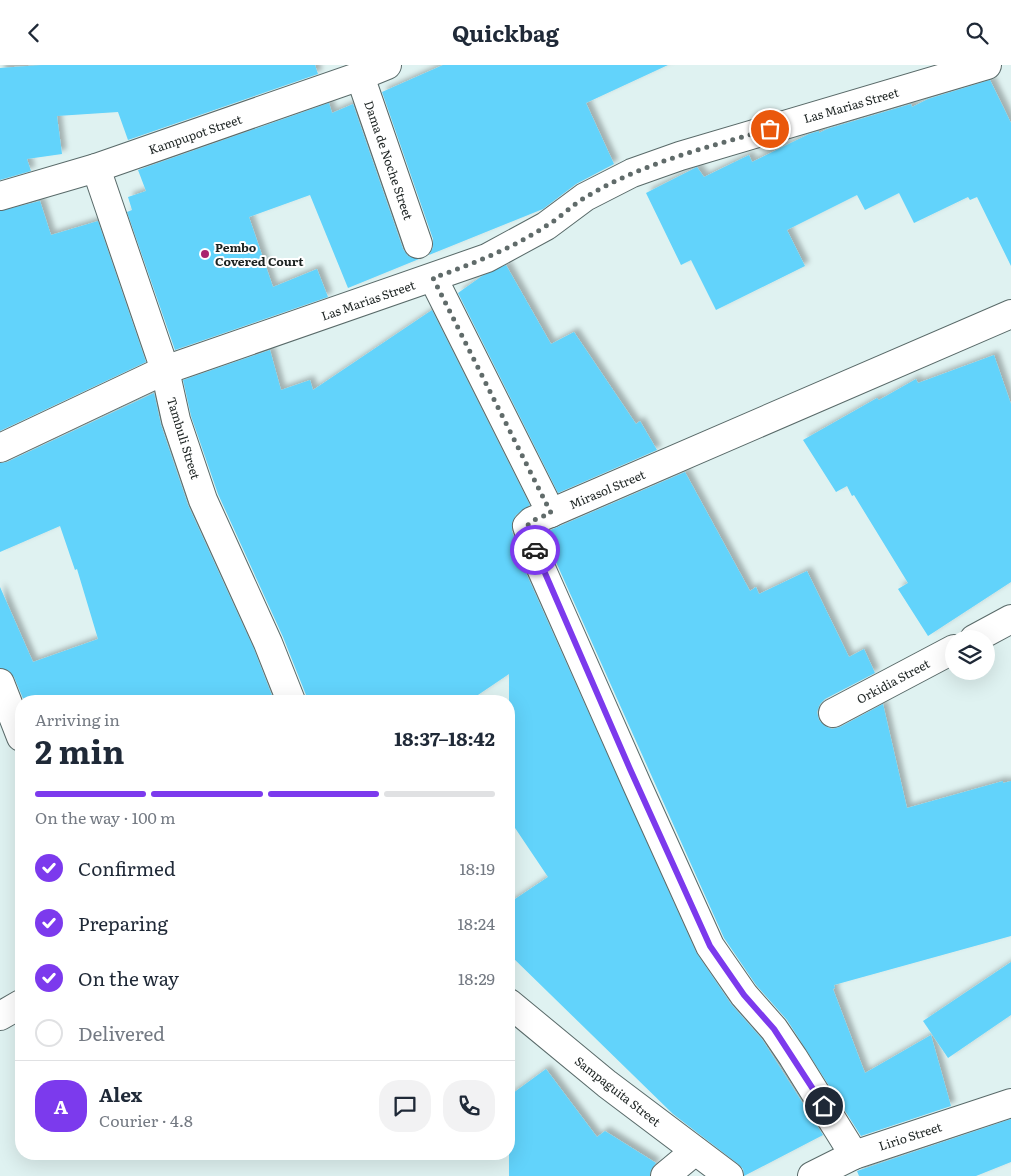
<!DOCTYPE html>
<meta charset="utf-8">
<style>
:root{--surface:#fff;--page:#f2f2f3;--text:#1f2937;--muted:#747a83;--line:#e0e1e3;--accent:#7c3aed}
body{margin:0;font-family:Literata,serif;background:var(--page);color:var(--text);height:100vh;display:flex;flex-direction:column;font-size:19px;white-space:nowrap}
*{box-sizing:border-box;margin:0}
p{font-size:16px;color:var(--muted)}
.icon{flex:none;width:28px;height:28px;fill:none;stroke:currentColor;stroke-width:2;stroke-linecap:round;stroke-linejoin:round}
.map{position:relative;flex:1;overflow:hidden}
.details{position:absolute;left:15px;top:630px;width:500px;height:465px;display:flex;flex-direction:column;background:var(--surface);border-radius:20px;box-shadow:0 5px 20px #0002}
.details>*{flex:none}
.buttons{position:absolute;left:945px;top:565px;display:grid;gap:10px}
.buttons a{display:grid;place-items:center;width:50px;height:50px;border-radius:50%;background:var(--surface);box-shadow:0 5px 20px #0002;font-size:25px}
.pin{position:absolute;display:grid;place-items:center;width:42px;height:42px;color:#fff;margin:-21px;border:2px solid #fff;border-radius:50%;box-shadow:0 1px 5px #0007}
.courier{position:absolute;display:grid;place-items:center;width:50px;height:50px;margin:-25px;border:4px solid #7c3aed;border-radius:50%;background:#fff;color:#222;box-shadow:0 1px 6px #0007}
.summary em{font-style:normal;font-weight:700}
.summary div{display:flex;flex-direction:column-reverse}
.summary{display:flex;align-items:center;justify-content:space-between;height:85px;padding:0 20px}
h1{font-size:32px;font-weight:700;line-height:38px}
.bar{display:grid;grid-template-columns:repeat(4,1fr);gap:8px 5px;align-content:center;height:60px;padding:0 20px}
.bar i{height:6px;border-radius:4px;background:var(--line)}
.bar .current{background:var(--accent)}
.bar p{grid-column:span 4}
.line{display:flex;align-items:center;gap:12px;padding:0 20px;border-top:1px solid var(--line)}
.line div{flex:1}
.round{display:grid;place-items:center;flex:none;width:52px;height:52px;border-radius:20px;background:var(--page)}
ol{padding:0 20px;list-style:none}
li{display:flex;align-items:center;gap:15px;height:55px}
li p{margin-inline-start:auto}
li .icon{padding:5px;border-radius:50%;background:var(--accent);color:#fff;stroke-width:4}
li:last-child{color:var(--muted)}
li i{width:28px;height:28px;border:2px solid var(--line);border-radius:50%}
header{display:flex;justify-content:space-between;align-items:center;height:65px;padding:0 20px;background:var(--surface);font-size:22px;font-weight:700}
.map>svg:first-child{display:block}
.building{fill:#62d3fb;filter:url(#shadow)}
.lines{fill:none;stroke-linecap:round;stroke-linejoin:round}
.minor-casing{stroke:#596a69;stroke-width:30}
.minor{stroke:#fff;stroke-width:28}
.done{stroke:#606b6a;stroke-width:5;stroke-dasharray:0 9}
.route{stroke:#7c3aed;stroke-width:6}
.poi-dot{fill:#a9246d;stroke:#fff;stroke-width:2}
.labels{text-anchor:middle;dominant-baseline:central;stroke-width:4;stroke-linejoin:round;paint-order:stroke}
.street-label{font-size:12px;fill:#1b2221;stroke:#fff}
.poi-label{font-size:12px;font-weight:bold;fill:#1b2221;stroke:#fff;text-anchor:start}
</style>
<header><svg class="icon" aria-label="back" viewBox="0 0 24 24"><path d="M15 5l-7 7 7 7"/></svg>Quickbag<svg class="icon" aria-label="search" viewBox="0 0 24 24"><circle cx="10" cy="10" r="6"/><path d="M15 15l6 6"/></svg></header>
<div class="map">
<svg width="1011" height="1111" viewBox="0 0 1011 1111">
<defs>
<filter id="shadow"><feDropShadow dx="4.5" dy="-4.5" stdDeviation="2.5" flood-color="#0004"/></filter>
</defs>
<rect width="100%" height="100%" fill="#dff2f1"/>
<g class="building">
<path d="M42,0H315L318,9L128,75L118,47L57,51L62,89L27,94L31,106L0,115V3Z"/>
<path d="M443,0H668L586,38L614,99L576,119L543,144L429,190L433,182V174L382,27Z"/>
<path d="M990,15L1011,58V201L977,132L970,135L968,132L914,158L899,128L865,145L857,130L787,165L805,201L716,245L691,195L681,200L646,128L697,102L704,112L749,90L752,97L809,69L819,66V68L827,64L911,39L912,42L928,34Z"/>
<path d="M329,38L332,48L353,39L403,184L408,191L419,194L348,223L310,130L249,152L273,222L317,204L328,232L175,285L127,147L132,145L128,132L146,126L138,105Z"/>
<path d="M40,136L51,170L98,156L146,297L0,366V146Z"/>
<path d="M506,200L551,279L574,267L636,359L640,356L657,385L558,428L458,228L482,211Z"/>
<path d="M432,245L530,440L516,450L512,458V466L526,508L696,887L731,939L762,974L823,1070L744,1111L743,1104L738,1099L673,1049L509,889V838L548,812L509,754V609L469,636H306V630L283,572L218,429L191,351L183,315L270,285L281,325L310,315L313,325Z"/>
<path d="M994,290L1011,339V517L928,571L898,524L908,518L854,430L852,431L847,421L836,427L803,375L877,333L879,335L916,314L918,318Z"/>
<path d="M154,328L161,360L188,440L254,584L274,636H24L14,612L9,606L0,603V522L33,597L98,574L77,504L75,505L60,461L0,487V398L7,397Z"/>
<path d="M685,407L750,526L756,522L759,529L807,506L849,592L864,584L875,608L825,634L820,639L817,647L819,655L825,661L832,664L840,662L883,639L907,743L1003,716V718L1011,716V871L834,920L835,923L833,924L865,1008L931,970L951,1041L861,1071L787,955L756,920L724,873L556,497L546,467Z"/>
<path d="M1011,897V950L948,993L923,956Z"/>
<path d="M546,1004L597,1072L605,1066L656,1098L651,1105L650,1111H509V1031Z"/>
<path d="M1011,1054V1097L976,1111H859L857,1106Z"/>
</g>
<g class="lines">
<defs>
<g id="minor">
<path d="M360,11L418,179"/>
<path d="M96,103L165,305L176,355L203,435L268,578L291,636"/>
<path d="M0,131L96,103L360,11L387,0"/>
<path d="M433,213L551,448"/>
<path d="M0,383L165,305L487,193L546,161L585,132L632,108L680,91L987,0"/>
<path d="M974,574L1011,554"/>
<path d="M0,618L21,672"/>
<path d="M833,648L954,584"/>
<path d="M509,938L607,1019L729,1111"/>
<path d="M0,951L21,939"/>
<path d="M854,1090L793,992L774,964L744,930L710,881L638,722L541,503L527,461L532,456L1011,249"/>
<path d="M665,1111L695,1086"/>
<path d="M812,1111L854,1090L1011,1038"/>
</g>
</defs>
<use href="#minor" class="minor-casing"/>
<use href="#minor" class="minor"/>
</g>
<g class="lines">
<path class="done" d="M535,485L527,461L532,456L551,448L433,213C472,199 511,184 546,161C560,153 572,140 586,132C642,98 708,82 770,64"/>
<path class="route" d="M535,485L630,704L710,881L744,930L774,964L824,1041"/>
</g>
<circle class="poi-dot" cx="205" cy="189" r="5"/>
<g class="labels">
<g class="street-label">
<text transform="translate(851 40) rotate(-16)">Las Marias Street</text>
<text transform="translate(195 69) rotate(-19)">Kampupot Street</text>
<text transform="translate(389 95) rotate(71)">Dama de Noche Street</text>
<text transform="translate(368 235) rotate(-19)">Las Marias Street</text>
<text transform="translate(184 373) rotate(73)">Tambuli Street</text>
<text transform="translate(607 424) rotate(-23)">Mirasol Street</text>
<text transform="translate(893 616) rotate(-28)">Orkidia Street</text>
<text transform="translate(618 1026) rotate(38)">Sampaguita Street</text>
<text transform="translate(910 1071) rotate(-18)">Lirio Street</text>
</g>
<g class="poi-label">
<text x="215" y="182">Pembo<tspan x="215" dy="14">Covered Court</tspan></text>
</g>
</g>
</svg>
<div class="buttons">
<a><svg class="icon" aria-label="layers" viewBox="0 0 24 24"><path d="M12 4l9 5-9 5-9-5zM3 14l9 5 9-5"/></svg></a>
</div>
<div class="pin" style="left:770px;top:64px;background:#ea580c"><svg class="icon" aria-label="bag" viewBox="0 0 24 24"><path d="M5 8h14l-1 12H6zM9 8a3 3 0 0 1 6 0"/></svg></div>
<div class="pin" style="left:824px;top:1041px;background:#1f2937"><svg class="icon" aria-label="home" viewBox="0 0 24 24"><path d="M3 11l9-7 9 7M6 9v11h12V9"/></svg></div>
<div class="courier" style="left:535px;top:485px"><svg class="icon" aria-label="car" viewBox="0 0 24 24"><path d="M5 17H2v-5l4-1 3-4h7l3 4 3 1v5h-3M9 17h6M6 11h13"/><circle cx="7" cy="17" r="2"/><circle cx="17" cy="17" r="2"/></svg></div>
<section class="details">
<div class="summary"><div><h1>2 min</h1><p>Arriving in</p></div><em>18:37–18:42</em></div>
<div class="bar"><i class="current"></i><i class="current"></i><i class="current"></i><i></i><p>On the way · 100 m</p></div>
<ol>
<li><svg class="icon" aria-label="check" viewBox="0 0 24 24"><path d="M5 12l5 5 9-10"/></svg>Confirmed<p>18:19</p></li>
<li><svg class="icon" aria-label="check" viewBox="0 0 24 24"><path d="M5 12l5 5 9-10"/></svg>Preparing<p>18:24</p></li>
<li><svg class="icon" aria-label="check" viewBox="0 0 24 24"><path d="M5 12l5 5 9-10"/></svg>On the way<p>18:29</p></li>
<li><i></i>Delivered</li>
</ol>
<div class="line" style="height:90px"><b class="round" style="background:var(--accent);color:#fff">A</b><div><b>Alex</b><p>Courier · 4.8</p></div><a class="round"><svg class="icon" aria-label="chat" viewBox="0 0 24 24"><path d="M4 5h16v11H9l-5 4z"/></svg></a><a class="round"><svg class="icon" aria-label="phone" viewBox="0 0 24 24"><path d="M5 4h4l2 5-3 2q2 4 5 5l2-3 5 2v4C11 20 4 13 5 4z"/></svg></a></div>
</section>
</div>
